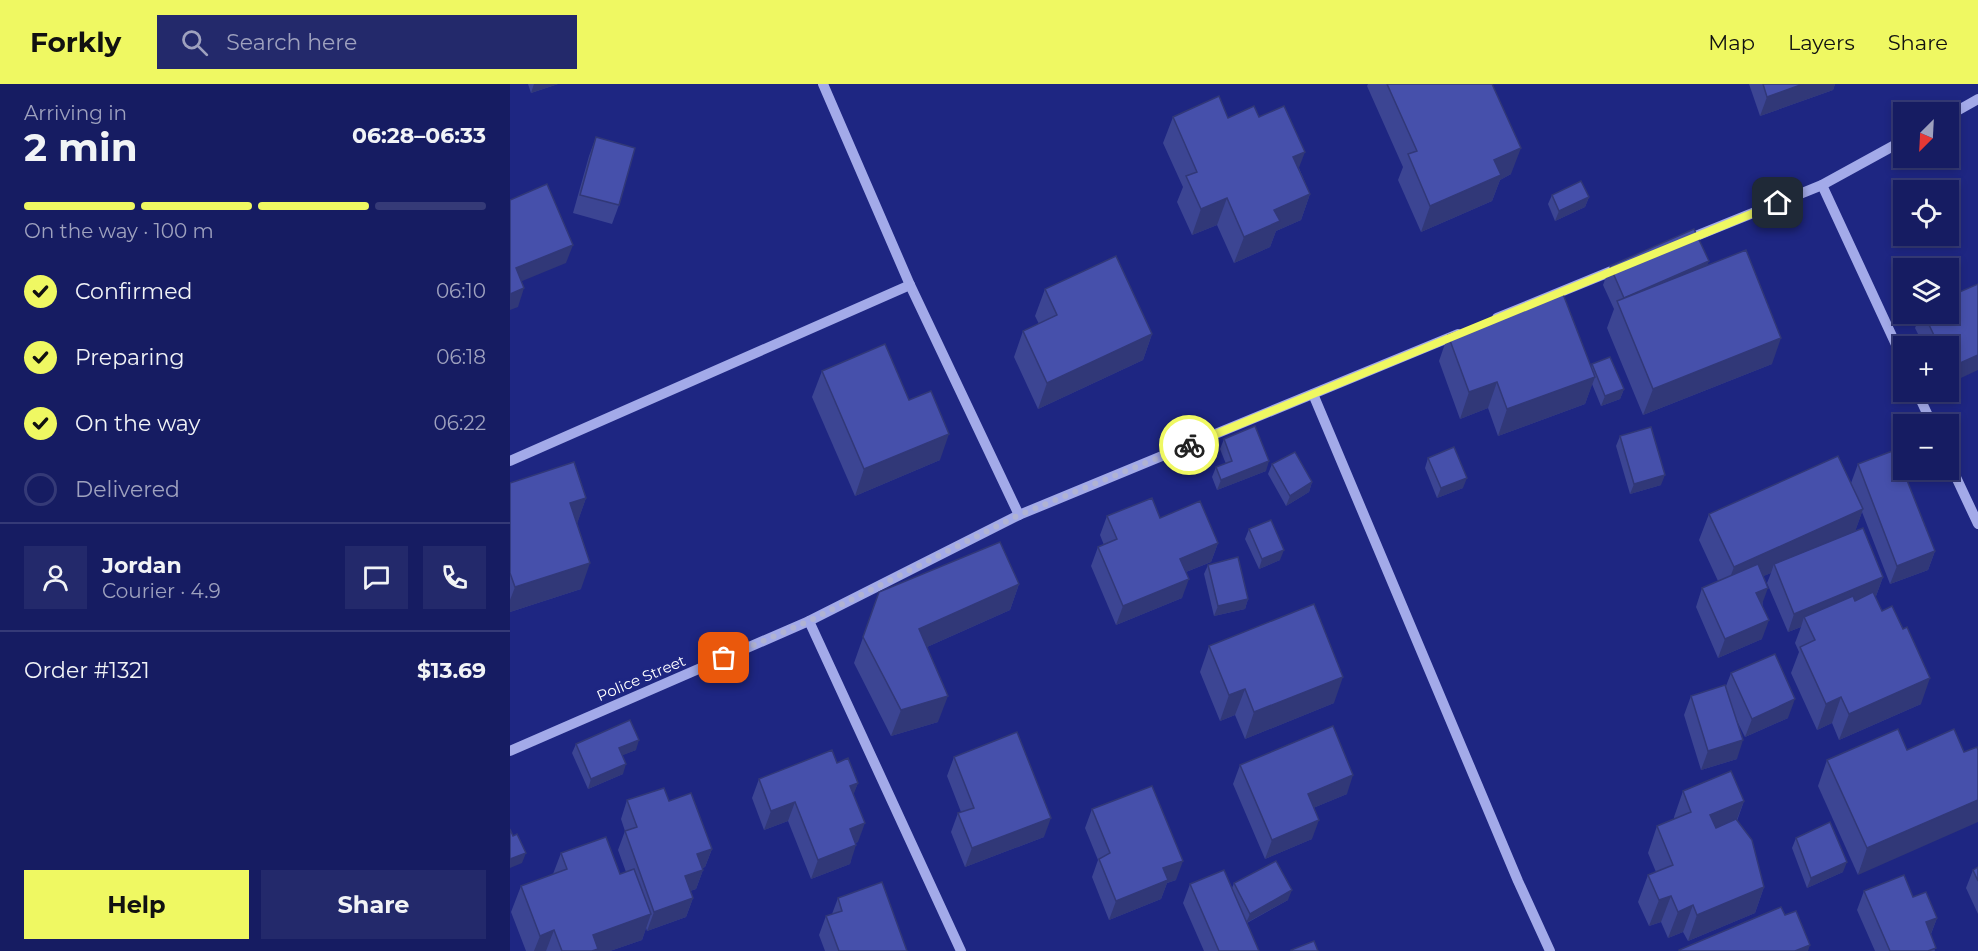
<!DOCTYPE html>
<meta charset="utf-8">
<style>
:root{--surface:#161c62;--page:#23296b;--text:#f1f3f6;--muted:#9ea1be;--line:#353a77;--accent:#eff862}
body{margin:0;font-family:Montserrat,sans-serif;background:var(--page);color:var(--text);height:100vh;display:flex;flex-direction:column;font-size:22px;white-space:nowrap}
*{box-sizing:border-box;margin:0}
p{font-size:20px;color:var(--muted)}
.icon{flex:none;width:33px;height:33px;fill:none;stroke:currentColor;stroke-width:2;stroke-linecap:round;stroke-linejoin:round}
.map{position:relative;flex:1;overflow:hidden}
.panel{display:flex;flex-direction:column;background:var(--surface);width:510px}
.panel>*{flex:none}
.needle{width:39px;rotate:204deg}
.buttons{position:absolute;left:1383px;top:18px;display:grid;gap:12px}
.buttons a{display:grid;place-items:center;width:66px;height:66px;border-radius:0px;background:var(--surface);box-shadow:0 3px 9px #0003,0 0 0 2px var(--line);font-size:30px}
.pin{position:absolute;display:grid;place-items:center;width:51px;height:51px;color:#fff;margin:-26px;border-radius:12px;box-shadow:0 3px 9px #0006}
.courier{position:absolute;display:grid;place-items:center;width:60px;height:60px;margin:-30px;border:4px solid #eff862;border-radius:50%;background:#fff;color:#222;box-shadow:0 2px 8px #0007}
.head em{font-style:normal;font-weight:700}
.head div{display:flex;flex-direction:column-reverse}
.head{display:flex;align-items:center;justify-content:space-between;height:102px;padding:0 24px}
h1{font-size:39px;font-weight:700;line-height:45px}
.bar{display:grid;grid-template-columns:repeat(4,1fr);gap:9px 6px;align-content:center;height:72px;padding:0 24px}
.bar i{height:8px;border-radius:4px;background:var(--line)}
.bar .selected{background:var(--accent)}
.bar p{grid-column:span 4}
.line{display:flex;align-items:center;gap:15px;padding:0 24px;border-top:2px solid var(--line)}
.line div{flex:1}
.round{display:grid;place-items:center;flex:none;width:63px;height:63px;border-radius:0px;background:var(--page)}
ol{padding:0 24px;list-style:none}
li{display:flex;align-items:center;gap:18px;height:66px}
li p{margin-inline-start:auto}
li .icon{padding:6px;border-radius:50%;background:var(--accent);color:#111;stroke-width:4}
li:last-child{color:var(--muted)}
li i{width:33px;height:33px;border:3px solid var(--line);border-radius:50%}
.button{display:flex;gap:12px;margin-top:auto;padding:12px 24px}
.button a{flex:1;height:69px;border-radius:0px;background:var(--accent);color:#111;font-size:24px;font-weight:700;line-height:69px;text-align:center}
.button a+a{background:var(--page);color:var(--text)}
header{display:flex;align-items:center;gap:36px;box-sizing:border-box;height:84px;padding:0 30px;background:var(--accent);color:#111}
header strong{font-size:28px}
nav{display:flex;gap:33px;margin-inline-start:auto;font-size:21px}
.search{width:420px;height:54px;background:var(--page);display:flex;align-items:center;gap:15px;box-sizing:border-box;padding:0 21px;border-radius:0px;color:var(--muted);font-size:22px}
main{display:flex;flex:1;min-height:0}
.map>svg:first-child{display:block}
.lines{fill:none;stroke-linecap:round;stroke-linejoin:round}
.minor{stroke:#a3aae9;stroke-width:10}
.wall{fill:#3c4593}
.shaded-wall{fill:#313878}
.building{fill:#4650ab;stroke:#313878;stroke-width:1.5}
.done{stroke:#b0b3d3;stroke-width:6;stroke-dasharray:0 10.8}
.route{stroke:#eff862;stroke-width:8}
.labels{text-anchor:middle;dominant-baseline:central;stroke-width:6;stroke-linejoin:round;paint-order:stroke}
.street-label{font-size:15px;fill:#fff;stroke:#1e2682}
</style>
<header>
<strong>Forkly</strong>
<div class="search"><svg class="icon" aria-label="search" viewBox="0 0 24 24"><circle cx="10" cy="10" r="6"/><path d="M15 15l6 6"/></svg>Search here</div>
<nav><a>Map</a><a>Layers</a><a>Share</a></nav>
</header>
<main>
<section class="panel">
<div class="head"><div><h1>2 min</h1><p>Arriving in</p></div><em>06:28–06:33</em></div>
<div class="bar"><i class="selected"></i><i class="selected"></i><i class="selected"></i><i></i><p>On the way · 100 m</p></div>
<ol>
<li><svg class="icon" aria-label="check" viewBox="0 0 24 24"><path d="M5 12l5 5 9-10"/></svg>Confirmed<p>06:10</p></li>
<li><svg class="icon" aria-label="check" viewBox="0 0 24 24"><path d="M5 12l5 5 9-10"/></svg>Preparing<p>06:18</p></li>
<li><svg class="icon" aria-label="check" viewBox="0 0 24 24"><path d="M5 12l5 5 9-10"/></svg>On the way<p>06:22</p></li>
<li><i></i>Delivered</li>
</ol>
<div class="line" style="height:108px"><a class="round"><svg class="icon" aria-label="person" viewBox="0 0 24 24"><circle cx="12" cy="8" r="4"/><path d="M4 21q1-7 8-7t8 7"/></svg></a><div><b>Jordan</b><p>Courier · 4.9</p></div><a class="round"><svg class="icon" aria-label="chat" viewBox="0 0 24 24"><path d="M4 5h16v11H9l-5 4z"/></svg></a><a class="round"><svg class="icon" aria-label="phone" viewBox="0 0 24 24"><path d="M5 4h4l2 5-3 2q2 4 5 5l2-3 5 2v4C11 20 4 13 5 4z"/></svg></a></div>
<div class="line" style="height:78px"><div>Order #1321</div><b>$13.69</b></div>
<div class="button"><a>Help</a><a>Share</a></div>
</section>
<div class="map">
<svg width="1468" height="867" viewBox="0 0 1468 867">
<rect width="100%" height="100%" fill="#1e2682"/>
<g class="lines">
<g class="minor">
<path d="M313,0L400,201L509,431"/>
<path d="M1438,32L1468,15"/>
<path d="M1312,101L1394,278"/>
<path d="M1176,156L1312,101L1394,56"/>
<path d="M987,234L1109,184"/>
<path d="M1407,308L1422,340"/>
<path d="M803,310L1008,797L1040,867"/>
<path d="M1438,376L1468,440"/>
<path d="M0,377L400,201"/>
<path d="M299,537L451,867"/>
<path d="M0,667L299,537L509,431L948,250"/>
</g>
</g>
<g class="wall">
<path d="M18,0H48L21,9Z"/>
<path d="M858,0H982L1001,90L990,96L982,117L911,148L888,96L893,83L857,2Z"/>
<path d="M1239,0H1325L1323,6L1250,32Z"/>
<path d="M663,33L718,34L749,33L789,84L800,110L791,136L766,147L760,163L724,179L707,141L682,151L667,118L673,103L653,59Z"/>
<path d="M86,53L109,121L102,140L63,129L79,72Z"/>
<path d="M1042,111L1079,113L1075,123L1045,137L1038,120Z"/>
<path d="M1197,181L1262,280L1133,331L1097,244L1104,225L1093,201L1100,182Z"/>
<path d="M1468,200L1438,300V262H1414L1405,244L1411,230H1414Z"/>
<path d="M535,205L642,250L633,276L528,325L504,273L513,247L529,240L525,232Z"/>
<path d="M938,251L1081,283L1082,280L1114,305L1110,315L1091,322L1082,300L1075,320L988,352L978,324L950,335L929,277Z"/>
<path d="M312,287L399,316L430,376L345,412L302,313Z"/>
<path d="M1110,352L1151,401L1120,410L1106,362Z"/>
<path d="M714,355L756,387L707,406L702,393L706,383L716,380L710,365Z"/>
<path d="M918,374L953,404L927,414L915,384Z"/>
<path d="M762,380L802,398L799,408L776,422L758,390Z"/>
<path d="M1348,380L1425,467L1418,486L1380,500L1352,428L1345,447L1373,493L1366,512H1365L1411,620L1329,656L1322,639L1307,646L1281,589L1289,568L1285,559L1291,543L1278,548L1257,499L1261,489L1253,492L1252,555L1208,574L1186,523L1192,504L1208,497L1189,456L1199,430L1341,399Z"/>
<path d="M0,399L76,414L67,439L71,505L0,528Z"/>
<path d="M597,432L650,434L708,459L701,478L676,488L672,514L606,541L581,482L588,463L594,461L590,451Z"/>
<path d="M739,445L770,476L749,485L735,455Z"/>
<path d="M698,481L738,515L735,525L704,532L694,490Z"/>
<path d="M509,500L500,526L417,563L428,638L381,652L344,579L369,508Z"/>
<path d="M699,562L824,619L735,655L725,631L710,637L690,588Z"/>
<path d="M1221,589L1278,634L1235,653L1227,637V675L1191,686L1174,631L1181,612L1216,602Z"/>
<path d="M66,660L126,666L112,671L113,690L78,705L62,669Z"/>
<path d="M1397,666L1348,791L1308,702L1317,676Z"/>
<path d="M444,673L534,753L455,783L441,748L448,729L451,728L437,692Z"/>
<path d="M327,679L348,699L343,710L348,758L345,759L340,780L301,795L278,737L254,746L242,714L249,695Z"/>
<path d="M730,681L837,710L803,724L802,755L755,775L723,700Z"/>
<path d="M1173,707L1234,717L1227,737L1254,803L1245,829L1178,857L1173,848L1158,854L1151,838L1139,842L1128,818L1138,791L1146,788L1138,769L1147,742L1164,735V733Z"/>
<path d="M117,716L159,717L202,765L195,783L192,784L193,786L186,805L180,807L183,814L176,833L137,847L136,844L132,856L100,867H16L1,828L11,802L43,790L51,769L110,790L116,788L108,766L115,747L111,735Z"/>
<path d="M582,725L666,796L657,799L651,815L599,836L582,793L588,776L575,744Z"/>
<path d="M1286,754L1333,788L1297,804L1282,764Z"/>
<path d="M1468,783V830L1456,804L1463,786Z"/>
<path d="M724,799L778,816L737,839L749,867H694L673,819L680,800L722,804Z"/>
<path d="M1354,807L1403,813L1427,834L1421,850L1425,867H1365L1347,826Z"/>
<path d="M328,814L397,867H315L309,851L316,832L322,830Z"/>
</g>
<g class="shaded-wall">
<path d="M24,0H48L21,9Z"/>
<path d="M1293,0H1325L1323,6L1250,32L1257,13Z"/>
<path d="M1011,64L1001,90L990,96L982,117L911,148L920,122L984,76Z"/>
<path d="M795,68L785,94L783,73Z"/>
<path d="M800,110L791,136L766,147L760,163L724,179L734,153L764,126Z"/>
<path d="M1079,113L1075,123L1045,137L1049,127Z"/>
<path d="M717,114L707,141L682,151L691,125Z"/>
<path d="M63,161L56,179L0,202L6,184Z"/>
<path d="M1199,177L1192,196L1115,215Z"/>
<path d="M14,204L8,223L0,226V210Z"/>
<path d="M642,250L633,276L528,325L537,299Z"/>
<path d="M1271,254L1262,280L1133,331L1143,305Z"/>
<path d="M1468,271V286L1438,300L1439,284Z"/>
<path d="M1085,293L1075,320L988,352L997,325Z"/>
<path d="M987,298L978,324L950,335L959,308Z"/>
<path d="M1114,305L1110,315L1091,322L1095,312Z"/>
<path d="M439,350L430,376L345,412L354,385Z"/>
<path d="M759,377L756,387L707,406L711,396Z"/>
<path d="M1155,391L1151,401L1120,410L1124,400Z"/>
<path d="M957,394L953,404L927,414L931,404Z"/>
<path d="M802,398L799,408L776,422L780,412Z"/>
<path d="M76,414L67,440L60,419Z"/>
<path d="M1353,425L1344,451L1264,480L1261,489L1214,509L1224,483Z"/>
<path d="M708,459L701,478L663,493L670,475Z"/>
<path d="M774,466L770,476L749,485L752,475Z"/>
<path d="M1425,467L1418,486L1380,500L1387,482Z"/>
<path d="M80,479L71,505L0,528V516L5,503Z"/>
<path d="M1373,493L1366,512L1298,540L1294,533L1291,543L1278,548L1284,530Z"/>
<path d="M679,495L672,514L606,541L613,522Z"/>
<path d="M509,500L500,526L399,571L409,545Z"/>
<path d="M1258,504L1251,523L1246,509Z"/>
<path d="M738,515L735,525L704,532L708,522Z"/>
<path d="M1259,536L1252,555L1208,574L1215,555Z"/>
<path d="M833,593L824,619L735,655L744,628Z"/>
<path d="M1420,594L1411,620L1329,656L1339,630Z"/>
<path d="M735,605L725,631L710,637L719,611Z"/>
<path d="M438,612L428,638L381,652L391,626Z"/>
<path d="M1331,613L1322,639L1307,646L1316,620Z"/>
<path d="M1285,615L1278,634L1235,653L1242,635Z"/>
<path d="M129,656L126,666L106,674L109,664Z"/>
<path d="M1233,656L1227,675L1191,686L1198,667Z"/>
<path d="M116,680L113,690L78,705L81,695Z"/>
<path d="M843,691L837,710L791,729L798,710Z"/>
<path d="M348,699L341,717L340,702Z"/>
<path d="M1468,716V738L1348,791L1357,764Z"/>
<path d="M1234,717L1224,743L1191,757L1200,731Z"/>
<path d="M285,718L278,737L254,746L261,727Z"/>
<path d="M541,734L534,753L455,783L462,764Z"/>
<path d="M809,736L802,755L755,775L762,756Z"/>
<path d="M355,739L348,758L333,764L340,745Z"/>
<path d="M346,761L340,780L301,795L308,776Z"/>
<path d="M202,765L195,783L180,789L187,770Z"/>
<path d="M16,769L12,779L0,784V775Z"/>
<path d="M673,777L666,796L657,799L651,815L599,836L606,817L653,784Z"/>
<path d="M1337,778L1333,788L1297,804L1301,794Z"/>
<path d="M193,786L186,805L168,811L175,792Z"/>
<path d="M1254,803L1245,829L1178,857L1187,831Z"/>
<path d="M782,806L778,816L736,839L740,830Z"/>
<path d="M1161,812L1151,838L1139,842L1149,816Z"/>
<path d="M183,814L176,833L137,847L144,828Z"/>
<path d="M1183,821L1173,848L1158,854L1168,828Z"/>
<path d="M141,830L132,856L100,867H77L83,851Z"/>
<path d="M1427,834L1420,852L1416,838Z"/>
<path d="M44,846L36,867H24L30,852Z"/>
<path d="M1300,861L1298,867H1285Z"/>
</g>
<g class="building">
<path d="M877,0H982L1011,64L984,76L991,91L920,122L898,70L907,67Z"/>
<path d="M1253,0H1293L1257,13Z"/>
<path d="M709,12L718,34L744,22L749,33L774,22L795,68L783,73L800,110L764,126L770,137L734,153L717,114L691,125L676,92L687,88L663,33Z"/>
<path d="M86,53L125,64L109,121L70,111Z"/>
<path d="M1071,97L1079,113L1049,127L1042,111Z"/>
<path d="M37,100L63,161L6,184L14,204L0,210V116Z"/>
<path d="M1184,145L1199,177L1114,214L1100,182Z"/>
<path d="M1236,166L1271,254L1143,305L1107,217Z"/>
<path d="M606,172L642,250L537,299L513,247L547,231L535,205Z"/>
<path d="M1468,200V271L1439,284L1438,282V262H1429L1414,230H1438V213Z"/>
<path d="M1053,210L1085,293L997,325L987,298L959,308L938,251Z"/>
<path d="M375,260L399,316L421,307L439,350L354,385L312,287Z"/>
<path d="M1100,273L1114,305L1095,312L1082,280Z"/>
<path d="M745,342L759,377L711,396L706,383L722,377L714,355Z"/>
<path d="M1141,343L1155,391L1124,400L1110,352Z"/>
<path d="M944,363L957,394L931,404L918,374Z"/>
<path d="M1385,366L1425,467L1387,482L1348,380Z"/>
<path d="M785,368L802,398L780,412L762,380Z"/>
<path d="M1328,372L1353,425L1224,483L1199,430Z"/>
<path d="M64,378L76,414L60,419L80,479L5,503L0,489V399Z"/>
<path d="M642,414L650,434L690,417L708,459L670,475L679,495L613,522L588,463L607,455L597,432Z"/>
<path d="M761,436L774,466L752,475L739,445Z"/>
<path d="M1353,444L1373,493L1284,530L1264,480Z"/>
<path d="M490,458L509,500L409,545L438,612L391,626L353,553L369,508Z"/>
<path d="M728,473L738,515L708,522L698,481Z"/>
<path d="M1248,480L1258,504L1246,509L1259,536L1215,555L1192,504Z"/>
<path d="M1363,508L1372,527L1382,522L1393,545L1397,543L1420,594L1339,630L1331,613L1316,620L1290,563L1305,556L1294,533L1343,512L1345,517Z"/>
<path d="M804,520L833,593L744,628L735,605L719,611L699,562Z"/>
<path d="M1265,570L1285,615L1242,635L1221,589Z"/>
<path d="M1215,601L1233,656L1198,667L1181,612Z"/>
<path d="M120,636L129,656L109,664L116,680L81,695L66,660Z"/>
<path d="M823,642L843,691L798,710L809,736L762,756L730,681Z"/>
<path d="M1388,645L1397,666L1444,645L1454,668L1467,663L1468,666V716L1357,764L1317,676Z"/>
<path d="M507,648L541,734L462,764L448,729L464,724L444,673Z"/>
<path d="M322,666L327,679L338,674L348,699L340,702L355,739L340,745L346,761L308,776L285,718L261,727L249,695Z"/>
<path d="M1221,687L1234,717L1200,731L1206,744L1226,735L1242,756L1254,803L1187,831L1183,821L1168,828L1161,812L1149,816L1138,791L1163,781L1147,742L1181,728L1173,707Z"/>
<path d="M642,702L673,777L653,784L658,796L606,817L589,775L600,769L582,725Z"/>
<path d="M154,704L159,717L181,709L202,765L187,770L193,786L175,792L183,814L144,828L115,747L127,743L117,716Z"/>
<path d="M1320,738L1337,778L1301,794L1286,754Z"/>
<path d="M0,745L3,752L7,750L16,769L0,775Z"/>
<path d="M96,753L110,790L124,785L141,830L83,851L88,865L82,867H52L44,846L30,852L11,802L57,785L51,769Z"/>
<path d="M766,777L782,806L740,830L724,799Z"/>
<path d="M1468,783V797L1463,786Z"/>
<path d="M714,786L749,867H709L680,800Z"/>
<path d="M1394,791L1403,813L1416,808L1427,834L1416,838L1426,864L1418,867H1380L1354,807Z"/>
<path d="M372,798L397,867H329L316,832L332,827L328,814Z"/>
<path d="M1271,823L1275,831L1286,827L1300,861L1285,867H1169V866Z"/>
<path d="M804,857L808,867H781V866Z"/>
</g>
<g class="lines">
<path class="done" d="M214,574L299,537L509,431L679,361"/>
<path class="route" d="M679,361L1268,119"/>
</g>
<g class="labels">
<g class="street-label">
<text transform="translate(131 594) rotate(-23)">Police Street</text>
</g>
</g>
</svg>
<div class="buttons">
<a><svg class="needle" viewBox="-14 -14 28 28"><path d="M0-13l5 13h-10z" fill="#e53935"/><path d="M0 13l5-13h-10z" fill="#9ea1be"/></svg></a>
<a><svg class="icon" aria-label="locate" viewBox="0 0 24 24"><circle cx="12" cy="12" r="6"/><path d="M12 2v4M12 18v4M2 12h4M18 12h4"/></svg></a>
<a><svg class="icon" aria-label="layers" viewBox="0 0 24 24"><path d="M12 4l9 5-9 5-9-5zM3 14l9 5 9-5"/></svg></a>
<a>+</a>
<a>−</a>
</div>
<div class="pin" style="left:214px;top:574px;background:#ea580c"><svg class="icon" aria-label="bag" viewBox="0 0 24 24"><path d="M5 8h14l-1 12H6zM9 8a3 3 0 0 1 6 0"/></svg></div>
<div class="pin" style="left:1268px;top:119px;background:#1f2937"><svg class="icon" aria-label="home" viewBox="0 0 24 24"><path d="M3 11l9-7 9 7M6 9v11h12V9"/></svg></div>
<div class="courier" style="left:679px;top:361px"><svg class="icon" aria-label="bike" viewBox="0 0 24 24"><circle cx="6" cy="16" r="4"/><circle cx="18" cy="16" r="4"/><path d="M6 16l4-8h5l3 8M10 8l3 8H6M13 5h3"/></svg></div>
</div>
</main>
